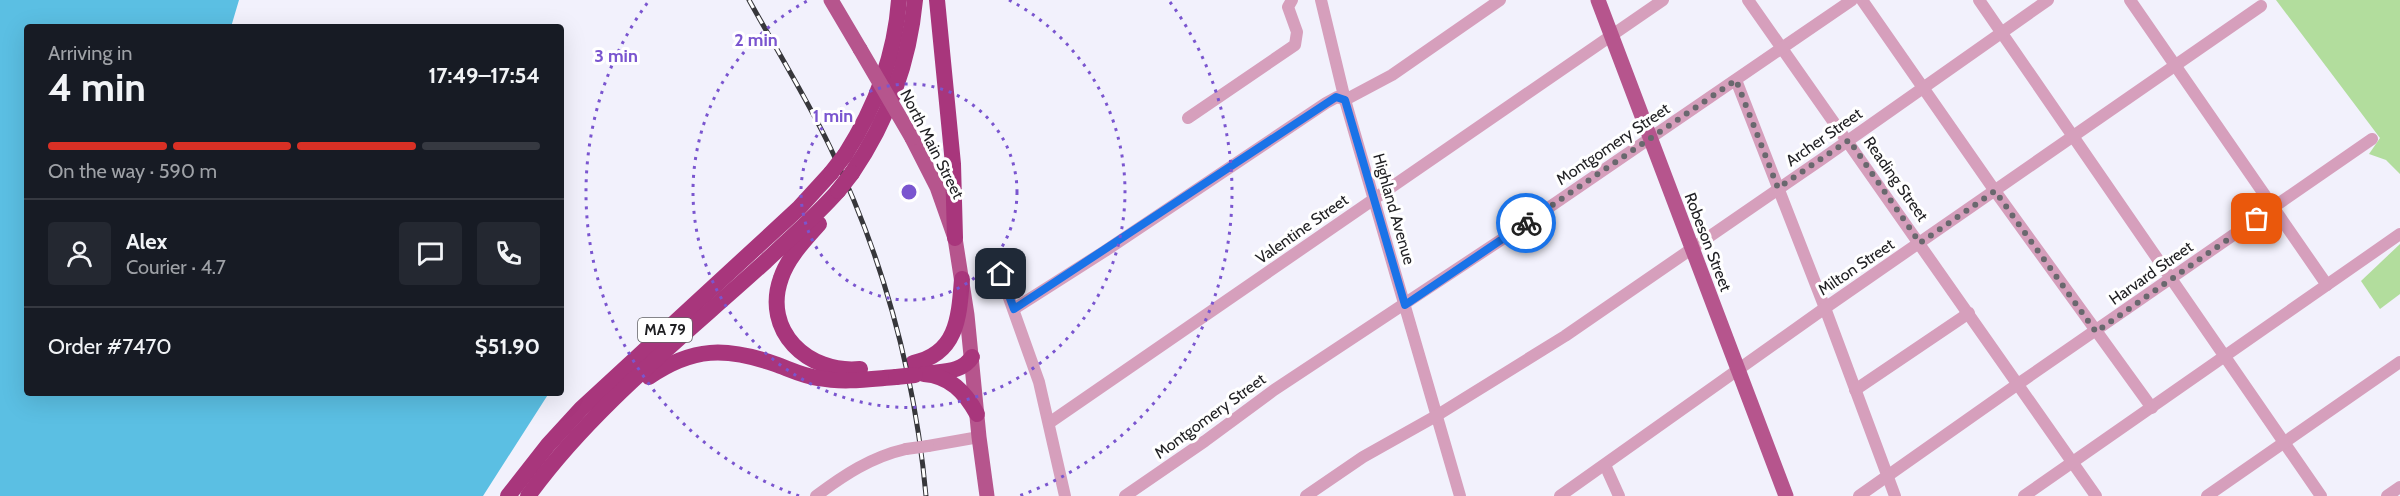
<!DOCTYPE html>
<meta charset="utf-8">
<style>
:root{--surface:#171b24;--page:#242831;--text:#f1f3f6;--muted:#9ea1a6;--line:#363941;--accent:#d93025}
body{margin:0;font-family:Cabin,sans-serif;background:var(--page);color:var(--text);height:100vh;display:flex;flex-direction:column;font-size:22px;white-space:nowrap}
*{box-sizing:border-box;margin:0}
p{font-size:20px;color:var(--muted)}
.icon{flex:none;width:33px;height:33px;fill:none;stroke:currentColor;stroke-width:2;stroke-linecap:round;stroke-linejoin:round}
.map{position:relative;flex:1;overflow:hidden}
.panel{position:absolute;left:24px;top:24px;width:540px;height:372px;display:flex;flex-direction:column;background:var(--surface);border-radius:6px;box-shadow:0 6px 24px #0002}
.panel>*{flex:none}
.pin{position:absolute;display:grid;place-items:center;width:51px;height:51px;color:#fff;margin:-26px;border-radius:12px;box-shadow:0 3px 9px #0006}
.courier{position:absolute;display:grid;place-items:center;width:60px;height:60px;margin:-30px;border:4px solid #1a73e8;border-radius:50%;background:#fff;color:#222;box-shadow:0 2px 8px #0007}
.head em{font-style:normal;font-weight:800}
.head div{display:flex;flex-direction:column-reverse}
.head{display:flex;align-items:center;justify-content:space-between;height:102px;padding:0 24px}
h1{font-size:39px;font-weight:800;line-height:45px}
.bar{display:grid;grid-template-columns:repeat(4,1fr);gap:9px 6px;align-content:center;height:72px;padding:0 24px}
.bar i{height:8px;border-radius:4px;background:var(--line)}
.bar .on{background:var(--accent)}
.bar p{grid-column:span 4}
.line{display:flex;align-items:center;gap:15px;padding:0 24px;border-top:2px solid var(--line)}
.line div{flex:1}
.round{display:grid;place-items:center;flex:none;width:63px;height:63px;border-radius:6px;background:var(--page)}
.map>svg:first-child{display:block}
.green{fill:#b2dd9d}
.water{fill:#5bbfe3}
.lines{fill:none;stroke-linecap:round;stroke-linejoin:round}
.minor{stroke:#d69fbc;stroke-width:12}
.major{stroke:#b6558d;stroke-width:15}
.highway{stroke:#a8367c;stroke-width:16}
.rail-casing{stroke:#37373b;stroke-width:5}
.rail{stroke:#fff;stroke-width:3;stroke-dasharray:9;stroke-linecap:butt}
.minor-bridge{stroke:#d69fbc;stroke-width:12}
.major-bridge{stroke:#b6558d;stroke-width:15}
.highway-bridge{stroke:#a8367c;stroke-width:16}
.done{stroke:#69686e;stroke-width:6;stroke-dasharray:0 10.8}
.route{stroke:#1a73e8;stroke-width:8}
.ring{fill:none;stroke:#7a55cf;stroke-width:3;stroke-dasharray:3 6}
.labels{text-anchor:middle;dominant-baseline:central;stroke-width:6;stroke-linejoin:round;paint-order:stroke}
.shield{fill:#fff;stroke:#626264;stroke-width:1.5}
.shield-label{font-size:15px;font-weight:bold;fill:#1f1f22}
.street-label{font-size:16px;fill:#1f1f22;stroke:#fff}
.centre{fill:#7a55cf;stroke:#fff;stroke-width:3}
.ring-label{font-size:18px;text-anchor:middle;font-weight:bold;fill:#7a55cf;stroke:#fff;stroke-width:6;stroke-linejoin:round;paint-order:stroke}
</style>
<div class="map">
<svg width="2400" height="496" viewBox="0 0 2400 496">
<rect width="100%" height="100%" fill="#f2f1fc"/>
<g class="green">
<path d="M2276,0H2400V174L2386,160L2369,154L2380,138Z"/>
<path d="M2400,244V294L2380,309L2361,281Z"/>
</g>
<path class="water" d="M0,0H239L231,27H27V393H549L483,496H0Z"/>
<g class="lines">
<g class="minor">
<path d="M1321,0L1345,100L1460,496"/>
<path d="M1748,0L2096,496"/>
<path d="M1862,0L1995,191L2152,408"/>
<path d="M1979,0L2321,496"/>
<path d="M2130,0L2327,285"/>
<path d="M1736,80L1825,308L1895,496"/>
<path d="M1188,118L1295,45L1297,32L1288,7L1292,0"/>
<path d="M994,256L1039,382L1065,496"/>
<path d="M1014,309L1105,251L1326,103L1337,97L1345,100L1392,75L1500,0"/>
<path d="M1855,390L1969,313"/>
<path d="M1049,423L1663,0"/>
<path d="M928,446L979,437"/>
<path d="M1605,465L1619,496"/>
<path d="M816,496C844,475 871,457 906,449"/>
<path d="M1125,496L1205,441L1274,390L1513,232L1852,0"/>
<path d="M1306,496L1363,457L1436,416L1565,336L1822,159L2048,0"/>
<path d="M1560,496L1825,308L2261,6"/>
<path d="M1859,496L2018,384L2372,139"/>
<path d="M2024,496L2400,234"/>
<path d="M2207,496L2400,362"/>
<path d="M2387,496L2400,487"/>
</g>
<g class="major">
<path d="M831,0L860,49"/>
<path d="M1598,0L1786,496"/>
<path d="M912,138L937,187L955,238L967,315L979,437L987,496"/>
</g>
<g class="highway">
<path d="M937,0L953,164L955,238"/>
<path d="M845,155C875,108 895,56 899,0"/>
<path d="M852,173C888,120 909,64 915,0"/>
<path d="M819,224C805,240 788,257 781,278C762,331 808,374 860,369"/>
<path d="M913,363C957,354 959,318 962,279"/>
<path d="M931,373C947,371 963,371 972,357"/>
<path d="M924,374C950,376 965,392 977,414"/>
<path d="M649,377C693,347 726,347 775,364C789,369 803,376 818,378C844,383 870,379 896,377"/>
<path d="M508,496L548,445L581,409L799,208L831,173"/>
<path d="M528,496C591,408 686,334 766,261C790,238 816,216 838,191"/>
</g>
<defs>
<path id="rail" d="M749,0C776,49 806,97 830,147C883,257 915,375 926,496"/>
</defs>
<use href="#rail" class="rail-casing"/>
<use href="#rail" class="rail"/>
<path class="minor-bridge" d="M906,449L928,446"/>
<path class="major-bridge" d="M860,49L912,138"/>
<g class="highway-bridge">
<path d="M831,173L845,155"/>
<path d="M838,191L852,173"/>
<path d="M896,377L915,375"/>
</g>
</g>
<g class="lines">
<path class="done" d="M1526,223L1736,80L1778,188L1849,140L1920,243L1995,191L2096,332L2257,219"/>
<path class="route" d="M1001,274L1014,309L1336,97L1345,100L1405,305L1526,223"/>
</g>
<g class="ring">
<circle cx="909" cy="192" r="108"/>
<path d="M1009 0A216 216 0 1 1 809 0"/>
<path d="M799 496A323 323 0 0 1 648 2M1170 2A323 323 0 0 1 1019 496"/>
</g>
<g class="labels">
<rect class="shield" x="638" y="318" width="54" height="24" rx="4.5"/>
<g class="shield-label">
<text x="665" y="330">MA 79</text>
</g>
<g class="street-label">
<text transform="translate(1824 137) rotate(-35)">Archer Street</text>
<text transform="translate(932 144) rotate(63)">North Main Street</text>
<text transform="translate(1613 144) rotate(-34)">Montgomery Street</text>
<text transform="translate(1896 179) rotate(55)">Reading Street</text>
<text transform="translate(1394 209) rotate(74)">Highland Avenue</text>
<text transform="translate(1302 229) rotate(-35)">Valentine Street</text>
<text transform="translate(1708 242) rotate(69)">Robeson Street</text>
<text transform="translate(1856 267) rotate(-34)">Milton Street</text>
<text transform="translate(2151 273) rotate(-35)">Harvard Street</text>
<text transform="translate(1210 416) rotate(-36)">Montgomery Street</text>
</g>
</g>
<circle cx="909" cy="192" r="9" class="centre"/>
<g class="ring-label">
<text x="756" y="46">2 min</text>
<text x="616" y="62">3 min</text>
<text x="833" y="122">1 min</text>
</g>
</svg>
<div class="pin" style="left:2257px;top:219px;background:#ea580c"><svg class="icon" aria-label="bag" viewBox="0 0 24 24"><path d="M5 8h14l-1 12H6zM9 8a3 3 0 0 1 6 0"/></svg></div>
<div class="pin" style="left:1001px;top:274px;background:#1f2937"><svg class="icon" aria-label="home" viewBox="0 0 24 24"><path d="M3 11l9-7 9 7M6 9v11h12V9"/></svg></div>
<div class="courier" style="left:1526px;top:223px"><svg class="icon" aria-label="bike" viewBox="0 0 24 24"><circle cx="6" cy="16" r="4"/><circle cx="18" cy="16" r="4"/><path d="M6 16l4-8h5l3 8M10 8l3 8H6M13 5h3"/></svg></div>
<section class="panel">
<div class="head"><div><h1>4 min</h1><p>Arriving in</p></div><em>17:49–17:54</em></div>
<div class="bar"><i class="on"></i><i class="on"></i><i class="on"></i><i></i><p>On the way · 590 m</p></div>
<div class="line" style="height:108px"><a class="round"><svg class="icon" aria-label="person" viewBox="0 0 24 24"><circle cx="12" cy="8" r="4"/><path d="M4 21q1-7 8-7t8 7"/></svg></a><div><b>Alex</b><p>Courier · 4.7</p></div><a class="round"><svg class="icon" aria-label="chat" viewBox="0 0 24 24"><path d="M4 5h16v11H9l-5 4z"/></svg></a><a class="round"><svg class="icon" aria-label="phone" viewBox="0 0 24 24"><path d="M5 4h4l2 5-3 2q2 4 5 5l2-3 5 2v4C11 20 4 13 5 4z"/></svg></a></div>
<div class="line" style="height:78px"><div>Order #7470</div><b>$51.90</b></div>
</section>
</div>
